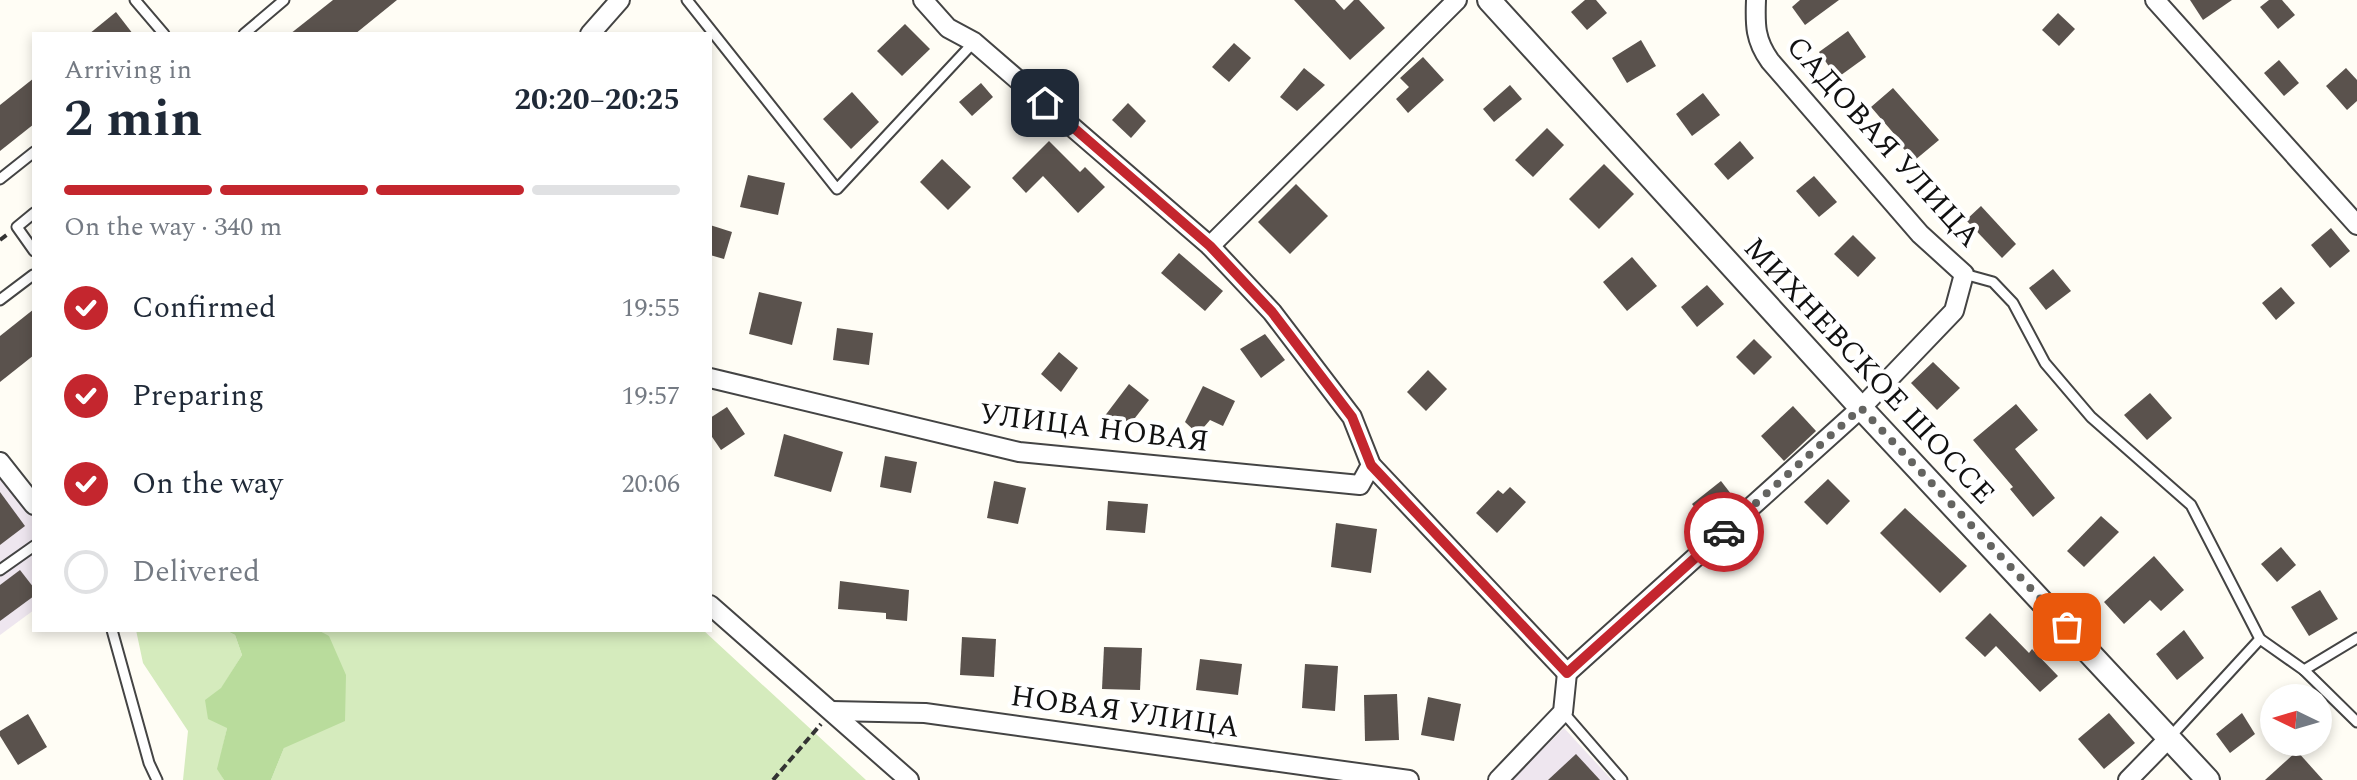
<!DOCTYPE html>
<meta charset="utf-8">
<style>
:root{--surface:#fff;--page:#f2f2f3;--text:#1f2937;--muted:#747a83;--line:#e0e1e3;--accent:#c4262e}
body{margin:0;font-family:Spectral,serif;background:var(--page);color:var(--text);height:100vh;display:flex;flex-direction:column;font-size:30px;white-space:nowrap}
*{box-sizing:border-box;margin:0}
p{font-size:26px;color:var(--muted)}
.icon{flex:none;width:44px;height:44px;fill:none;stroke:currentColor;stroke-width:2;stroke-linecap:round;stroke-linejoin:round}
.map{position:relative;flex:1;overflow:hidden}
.drawer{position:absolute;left:32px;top:32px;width:680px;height:600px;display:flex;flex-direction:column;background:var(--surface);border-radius:0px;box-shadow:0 4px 12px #0003}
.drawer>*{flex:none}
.needle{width:52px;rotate:275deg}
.controls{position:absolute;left:2260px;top:684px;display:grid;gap:16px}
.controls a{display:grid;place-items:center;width:72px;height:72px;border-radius:50%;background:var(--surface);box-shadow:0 4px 12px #0003;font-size:40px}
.pin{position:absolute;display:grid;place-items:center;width:68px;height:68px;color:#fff;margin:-34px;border-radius:16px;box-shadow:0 4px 12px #0006}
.courier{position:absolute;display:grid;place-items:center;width:80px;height:80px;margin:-40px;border:6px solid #c4262e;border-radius:50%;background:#fff;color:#222;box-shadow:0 2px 10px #0007}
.head em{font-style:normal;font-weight:700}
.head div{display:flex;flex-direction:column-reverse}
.head{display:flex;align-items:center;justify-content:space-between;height:136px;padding:0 32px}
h1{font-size:52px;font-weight:700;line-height:60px}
.bar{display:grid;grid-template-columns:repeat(4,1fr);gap:12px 8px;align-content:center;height:96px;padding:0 32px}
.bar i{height:10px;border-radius:6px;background:var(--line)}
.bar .current{background:var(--accent)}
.bar p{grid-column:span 4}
ol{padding:0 32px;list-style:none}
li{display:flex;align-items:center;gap:24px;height:88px}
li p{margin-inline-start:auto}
li .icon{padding:8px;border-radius:50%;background:var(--accent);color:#fff;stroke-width:4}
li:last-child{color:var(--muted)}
li i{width:44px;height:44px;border:4px solid var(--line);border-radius:50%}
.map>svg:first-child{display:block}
.industrial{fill:#eee6ef}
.green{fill:#d5ebbd}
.forest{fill:#b9dc9c}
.building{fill:#5a524d}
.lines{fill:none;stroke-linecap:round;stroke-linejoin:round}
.service-casing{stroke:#444;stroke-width:13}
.minor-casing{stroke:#444;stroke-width:22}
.tertiary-casing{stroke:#444;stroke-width:26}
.path{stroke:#333;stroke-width:4;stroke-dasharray:8 4;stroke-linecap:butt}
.service{stroke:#fff;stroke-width:9}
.minor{stroke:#fff;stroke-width:18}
.tertiary{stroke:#fff;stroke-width:22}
.done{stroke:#646461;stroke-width:8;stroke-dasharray:0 14.4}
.route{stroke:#c4262e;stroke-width:10}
.labels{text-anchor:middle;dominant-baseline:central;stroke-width:8;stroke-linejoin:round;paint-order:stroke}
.street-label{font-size:30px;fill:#111;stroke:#fff}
</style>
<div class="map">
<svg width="2357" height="780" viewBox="0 0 2357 780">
<rect width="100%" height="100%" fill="#fffdf5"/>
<g class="industrial">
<path d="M0,466L34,508V610L0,635Z"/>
<path d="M1564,728L1612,780H1511Z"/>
</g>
<g class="green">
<path d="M136,630H225L235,635L242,655L221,689L227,728L218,769L224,780H183L188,731L143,663Z"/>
<path d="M318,630H703L866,780H271L329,637Z"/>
</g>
<path class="forest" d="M225,630H318L329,636L346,675L345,721L284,748L271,780H224L217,769L227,728L208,719L205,700L221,688L242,655L235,635Z"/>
<g class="building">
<path d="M333,0H397L355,34H290Z"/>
<path d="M1294,0H1335L1344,10L1354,0H1359L1385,28L1350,60Z"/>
<path d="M1585,0H1596L1607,13L1587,30L1571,12Z"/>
<path d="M1800,0H1839L1805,25L1792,7Z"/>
<path d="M2190,0H2232L2203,20Z"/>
<path d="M2269,0H2282L2295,15L2278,29L2260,7Z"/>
<path d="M116,12L133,34H89Z"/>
<path d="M2058,13L2075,29L2059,46L2042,30Z"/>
<path d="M905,24L930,49L902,76L877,51Z"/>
<path d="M1848,31L1866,57L1837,78L1819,52Z"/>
<path d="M1641,40L1656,66L1627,83L1612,58Z"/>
<path d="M1234,43L1251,58L1229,82L1212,67Z"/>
<path d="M1423,57L1444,80L1408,113L1396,99L1409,87L1400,78Z"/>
<path d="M2279,60L2299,83L2284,96L2264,73Z"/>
<path d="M1304,68L1325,85L1297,111L1280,97Z"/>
<path d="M2346,68L2357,80V101L2347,110L2326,86Z"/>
<path d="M34,78V124L0,151V105Z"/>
<path d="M981,83L993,97L972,116L959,102Z"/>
<path d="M1510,85L1522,99L1494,122L1483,109Z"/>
<path d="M1893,88L1939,140L1915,160L1900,145L1902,143L1871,107Z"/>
<path d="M852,92L879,122L851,149L823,119Z"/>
<path d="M1703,93L1720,115L1692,136L1676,114Z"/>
<path d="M1128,103L1146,121L1131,138L1112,120Z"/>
<path d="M1547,128L1564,145L1533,177L1515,160Z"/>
<path d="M1049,141L1080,172L1085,167L1105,187L1078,213L1043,176L1026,193L1012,178Z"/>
<path d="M1740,141L1754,158L1728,180L1714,164Z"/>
<path d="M942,159L971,187L948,210L920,182Z"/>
<path d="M1604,164L1634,194L1599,229L1569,199Z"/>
<path d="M748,175L785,183L778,215L740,207Z"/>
<path d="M1814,176L1837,202L1819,217L1796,191Z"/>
<path d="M1296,184L1328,216L1290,254L1258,222Z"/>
<path d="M1981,206L2016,244L2002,258L1966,220Z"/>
<path d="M710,225L732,232L724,259L710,255Z"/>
<path d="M2331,228L2350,251L2330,268L2311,245Z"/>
<path d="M1853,235L1876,258L1858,277L1834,254Z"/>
<path d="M1179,253L1223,291L1205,311L1161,273Z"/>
<path d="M1632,257L1657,286L1627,311L1603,282Z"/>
<path d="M2053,269L2071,291L2046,310L2029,288Z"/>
<path d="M1707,285L1724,304L1697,327L1681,307Z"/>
<path d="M2281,287L2295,303L2276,320L2262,303Z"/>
<path d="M759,292L802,302L792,345L749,334Z"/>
<path d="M34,309V355L0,382V336Z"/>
<path d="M837,328L873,333L869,365L833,360Z"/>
<path d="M1265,334L1285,360L1261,378L1240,349Z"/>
<path d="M1754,339L1772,357L1754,375L1736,357Z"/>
<path d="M1059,352L1078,368L1061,392L1041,374Z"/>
<path d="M1933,362L1960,388L1937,410L1911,383Z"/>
<path d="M1428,370L1447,389L1426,411L1407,392Z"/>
<path d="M1129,384L1149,400L1124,432L1104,417Z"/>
<path d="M1203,386L1235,401L1223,426L1210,420L1198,434L1185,422Z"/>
<path d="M2150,393L2172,418L2147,440L2124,415Z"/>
<path d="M2016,404L2038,430L2015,449L2055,498L2033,517L2010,489L2013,487L1973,440Z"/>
<path d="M1793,406L1816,431L1784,461L1761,436Z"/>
<path d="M727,407L745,434L721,450L710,434V418Z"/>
<path d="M784,434L843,452L831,492L774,476Z"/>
<path d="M885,456L917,462L911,493L880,487Z"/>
<path d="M1828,479L1850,501L1827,525L1804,502Z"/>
<path d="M994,481L1026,488L1018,524L987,518Z"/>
<path d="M1721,481L1738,503L1710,527L1692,504Z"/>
<path d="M1510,487L1526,502L1497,533L1476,513L1498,490L1503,494Z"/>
<path d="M0,492L25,526L0,545Z"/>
<path d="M1108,501L1148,504L1145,533L1106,530Z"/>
<path d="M1905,508L1967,566L1940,593L1880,533Z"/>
<path d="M2101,516L2119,532L2084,567L2067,551Z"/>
<path d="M1336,523L1377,529L1371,573L1331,567Z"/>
<path d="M2281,547L2296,565L2277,582L2261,564Z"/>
<path d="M2154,556L2184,590L2161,611L2150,600L2124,624L2104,602Z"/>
<path d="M20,570L34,588V596L0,621V585Z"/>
<path d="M840,581L909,590L907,621L886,619V613L838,609Z"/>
<path d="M2320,590L2338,619L2309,636L2291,607Z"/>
<path d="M1990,613L2029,653L2032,649L2058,676L2040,692L1996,646L1985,657L1965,638Z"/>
<path d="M2184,630L2204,658L2177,680L2156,654Z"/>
<path d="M962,637L996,639L994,677L960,675Z"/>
<path d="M1104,647L1142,648L1140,690L1102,689Z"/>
<path d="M1200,659L1242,664L1238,695L1196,690Z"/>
<path d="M1305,664L1338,666L1335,711L1302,708Z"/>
<path d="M1397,694L1399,740L1365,741L1364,695Z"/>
<path d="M1428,697L1461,704L1454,741L1421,735Z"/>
<path d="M2109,713L2135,743L2104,769L2078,739Z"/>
<path d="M2242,713L2255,734L2230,753L2216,734Z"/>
<path d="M28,714L47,747L18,765L0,736V731Z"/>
<path d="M2297,751L2323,780H2265Z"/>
<path d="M1576,754L1600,780H1548Z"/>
</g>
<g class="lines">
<defs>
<g id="service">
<path d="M135,0L164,34"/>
<path d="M687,0L837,189L974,42"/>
<path d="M244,34L284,0"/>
<path d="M0,179L34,152"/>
<path d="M34,213L17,227L34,251"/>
<path d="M1964,274L1993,282L2013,303L2045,363L2091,417L2191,505L2260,639"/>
<path d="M0,300L33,275"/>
<path d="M0,570L34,546"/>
<path d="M112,630L149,763L157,780"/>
<path d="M2304,670L2357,722"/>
<path d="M1563,712L1622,780"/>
<path d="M2170,737L2260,639L2304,670L2357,638"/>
</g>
<g id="minor">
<path d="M923,0L948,28L974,42L1210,246L1272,312L1352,417L1371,465L1567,673"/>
<path d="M2155,0L2357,225"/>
<path d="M590,34L620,0"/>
<path d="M1210,246L1457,0"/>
<path d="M710,378L1019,452L1360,485L1371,465"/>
<path d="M0,462L34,505"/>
<path d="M710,605L909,780"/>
<path d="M1567,673L1861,408L1954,311L1964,274L1920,234L1770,61C1755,40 1755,25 1756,0"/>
<path d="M832,711L925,713L1409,780"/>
<path d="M1498,780L1563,712L1567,673"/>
<path d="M2128,780L2170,737"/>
</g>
<path id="tertiary" d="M1489,0L1861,408L2208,780"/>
</defs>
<use href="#service" class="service-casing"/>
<use href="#minor" class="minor-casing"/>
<use href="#tertiary" class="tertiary-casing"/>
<g class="path">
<path d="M0,240L8,234"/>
<path d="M773,780L821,724"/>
</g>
<use href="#service" class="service"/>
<use href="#minor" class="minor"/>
<use href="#tertiary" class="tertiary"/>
</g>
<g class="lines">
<path class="done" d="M1724,532L1861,408L2067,627"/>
<path class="route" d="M1045,103L1210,246L1272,312L1352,417L1371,465L1567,673L1724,532"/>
</g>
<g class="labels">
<g class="street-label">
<text transform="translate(1883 142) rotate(48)">САДОВАЯ УЛИЦА</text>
<text transform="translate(1869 371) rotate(47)">МИХНЕВСКОЕ ШОССЕ</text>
<text transform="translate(1094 428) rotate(7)">УЛИЦА НОВАЯ</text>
<text transform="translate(1125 712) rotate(8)">НОВАЯ УЛИЦА</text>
</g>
</g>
</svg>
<div class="controls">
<a><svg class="needle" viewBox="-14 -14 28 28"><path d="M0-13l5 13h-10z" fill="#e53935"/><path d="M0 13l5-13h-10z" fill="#747a83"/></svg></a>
</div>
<div class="pin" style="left:2067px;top:627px;background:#ea580c"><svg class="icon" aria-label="bag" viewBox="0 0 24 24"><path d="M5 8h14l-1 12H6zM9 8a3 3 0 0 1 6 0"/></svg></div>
<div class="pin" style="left:1045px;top:103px;background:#1f2937"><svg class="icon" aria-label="home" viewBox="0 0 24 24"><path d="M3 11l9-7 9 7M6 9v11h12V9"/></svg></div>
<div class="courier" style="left:1724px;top:532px"><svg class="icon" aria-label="car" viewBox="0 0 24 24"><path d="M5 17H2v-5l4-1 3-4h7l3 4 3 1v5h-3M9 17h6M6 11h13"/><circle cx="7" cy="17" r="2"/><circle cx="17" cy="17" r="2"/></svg></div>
<section class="drawer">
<div class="head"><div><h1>2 min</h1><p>Arriving in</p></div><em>20:20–20:25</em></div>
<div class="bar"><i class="current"></i><i class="current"></i><i class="current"></i><i></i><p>On the way · 340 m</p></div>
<ol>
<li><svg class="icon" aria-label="check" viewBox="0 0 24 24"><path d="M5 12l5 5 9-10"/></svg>Confirmed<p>19:55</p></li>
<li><svg class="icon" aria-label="check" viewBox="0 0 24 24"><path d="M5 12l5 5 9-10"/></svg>Preparing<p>19:57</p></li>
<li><svg class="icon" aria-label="check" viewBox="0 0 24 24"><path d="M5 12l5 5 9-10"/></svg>On the way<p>20:06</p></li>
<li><i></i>Delivered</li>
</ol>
</section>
</div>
